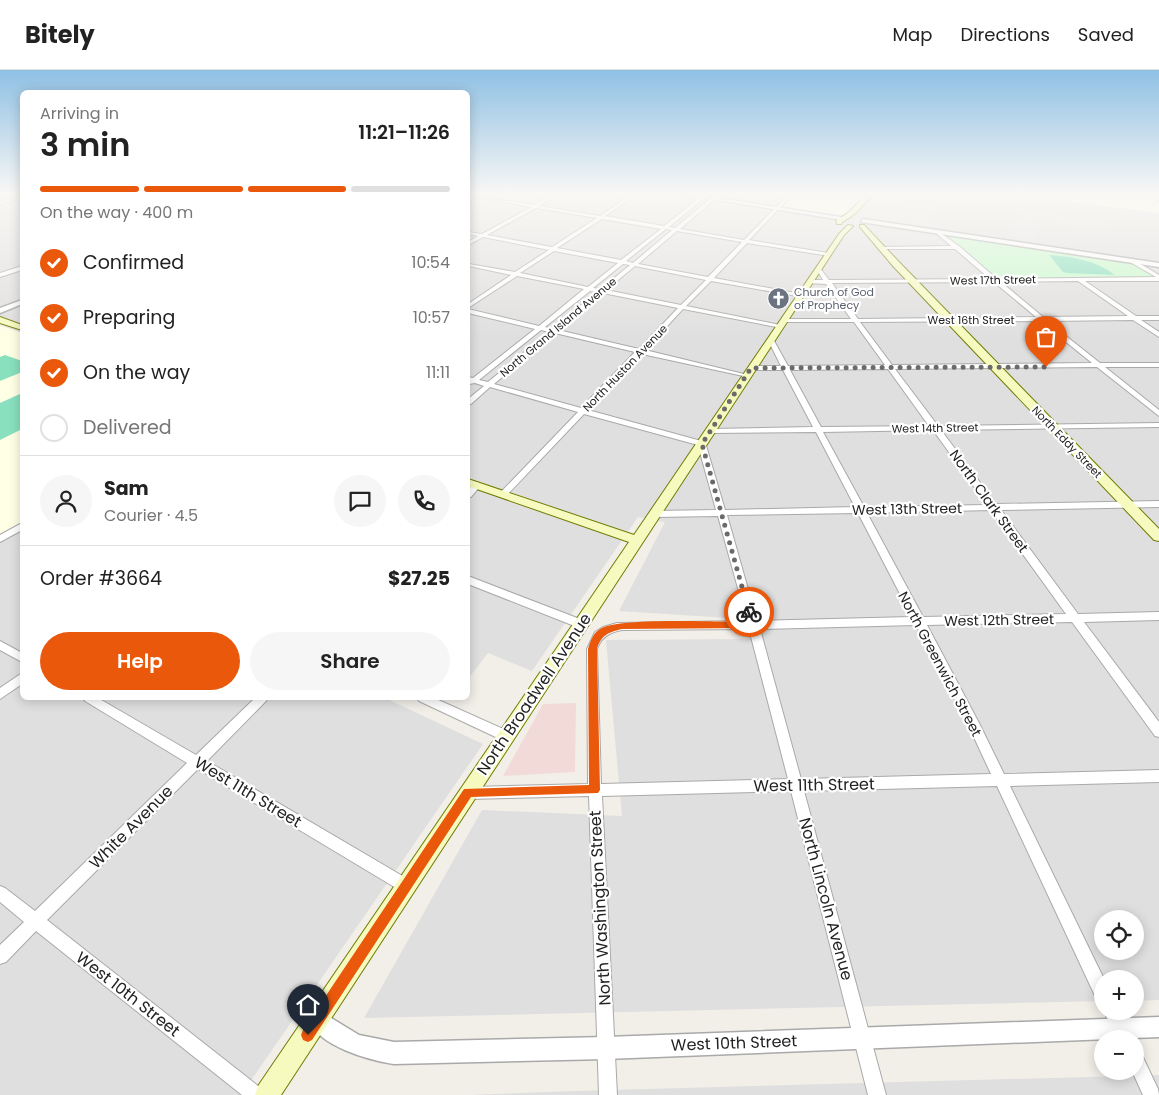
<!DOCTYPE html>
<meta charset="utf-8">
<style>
:root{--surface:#fff;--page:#f6f6f6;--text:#222;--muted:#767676;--line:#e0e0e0;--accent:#ea580c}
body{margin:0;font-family:Poppins,sans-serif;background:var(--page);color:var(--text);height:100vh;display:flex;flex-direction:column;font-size:19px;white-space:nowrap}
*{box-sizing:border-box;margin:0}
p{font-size:16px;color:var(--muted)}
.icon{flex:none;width:28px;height:28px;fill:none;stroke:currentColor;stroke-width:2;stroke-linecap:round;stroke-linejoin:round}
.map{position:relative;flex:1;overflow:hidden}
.panel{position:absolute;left:20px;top:20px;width:450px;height:610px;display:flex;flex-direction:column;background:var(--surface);border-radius:8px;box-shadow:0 2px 12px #0003}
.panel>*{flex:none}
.controls{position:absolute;left:1094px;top:840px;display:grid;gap:10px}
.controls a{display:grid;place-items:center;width:50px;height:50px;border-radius:50%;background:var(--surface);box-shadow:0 2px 12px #0003;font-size:25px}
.pin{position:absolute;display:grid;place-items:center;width:42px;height:42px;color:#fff;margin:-51px -21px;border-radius:50% 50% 50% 0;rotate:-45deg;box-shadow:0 0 5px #0007}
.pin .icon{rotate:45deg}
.courier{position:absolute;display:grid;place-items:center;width:50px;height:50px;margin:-25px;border:4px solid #ea580c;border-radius:50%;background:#fff;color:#222;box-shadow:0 1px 6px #0007}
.summary em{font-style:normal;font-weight:600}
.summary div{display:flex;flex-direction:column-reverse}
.summary{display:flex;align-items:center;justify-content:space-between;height:85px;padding:0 20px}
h1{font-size:32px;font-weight:600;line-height:38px}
.bar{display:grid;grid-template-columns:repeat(4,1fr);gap:8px 5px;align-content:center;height:60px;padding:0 20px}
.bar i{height:6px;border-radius:4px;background:var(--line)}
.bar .on{background:var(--accent)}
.bar p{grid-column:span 4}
.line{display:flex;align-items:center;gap:12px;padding:0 20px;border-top:1px solid var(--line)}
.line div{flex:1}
.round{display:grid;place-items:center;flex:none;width:52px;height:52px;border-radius:26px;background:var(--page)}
ol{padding:0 20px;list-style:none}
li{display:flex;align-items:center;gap:15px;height:55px}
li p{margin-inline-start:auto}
li .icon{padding:5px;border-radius:50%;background:var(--accent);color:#fff;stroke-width:4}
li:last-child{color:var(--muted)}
li i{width:28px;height:28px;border:2px solid var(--line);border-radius:50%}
.action{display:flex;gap:10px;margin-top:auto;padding:10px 20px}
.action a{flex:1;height:58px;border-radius:30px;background:var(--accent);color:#fff;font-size:20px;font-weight:600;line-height:58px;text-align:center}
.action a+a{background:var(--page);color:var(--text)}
header{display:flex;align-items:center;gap:30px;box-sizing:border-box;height:70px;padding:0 25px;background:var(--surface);border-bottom:1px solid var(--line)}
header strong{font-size:24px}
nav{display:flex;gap:28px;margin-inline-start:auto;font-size:18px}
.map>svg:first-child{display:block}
.residential{fill:#e0dfdf;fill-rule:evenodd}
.commercial{fill:#f2dad9}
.education{fill:#ffffe5}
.park{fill:#c8facc}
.pitch{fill:#88e0be}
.parking{fill:#e2e2e2}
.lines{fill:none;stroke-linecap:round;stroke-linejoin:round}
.minor-casing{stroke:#a9a9a9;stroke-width:2}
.tertiary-casing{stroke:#a9a9a9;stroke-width:3}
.secondary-casing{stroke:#707d05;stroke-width:2}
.minor{fill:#fff;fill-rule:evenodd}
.tertiary{fill:#fff;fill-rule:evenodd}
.secondary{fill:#f7fabf;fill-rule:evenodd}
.route{fill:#ea580c}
.done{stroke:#6b6a68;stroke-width:5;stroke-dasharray:0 9}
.labels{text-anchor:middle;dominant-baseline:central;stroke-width:4.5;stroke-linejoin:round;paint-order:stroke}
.far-street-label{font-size:11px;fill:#222;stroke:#fff}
.far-worship-label{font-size:11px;fill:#5b616d;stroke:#fff;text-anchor:start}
.street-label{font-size:14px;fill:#222;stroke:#fff}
.near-street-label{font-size:16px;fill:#222;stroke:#fff}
</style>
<header>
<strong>Bitely</strong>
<nav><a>Map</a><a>Directions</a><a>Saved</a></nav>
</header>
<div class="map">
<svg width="1159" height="1025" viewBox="0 0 1159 1025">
<rect width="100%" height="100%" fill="#f2efe9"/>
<g class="residential">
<path d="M0,125H22V628H385L483,674L241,1025H0Z"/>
<path d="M468,125H1019L1159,143V930L1135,931V909H1102V931L364,948L482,740L622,746L606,570L748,569L743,549L619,541L665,452L638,447L532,601L488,583L468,609ZM1102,849H1135V881H1102Z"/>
<path d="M1159,1005V1025H468L574,1021Z"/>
</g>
<path class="commercial" d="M576,633L575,702L503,706L543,634Z"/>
<g class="education">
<path d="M793,125H865L845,145L780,138Z"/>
<path d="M1019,125H1148L1159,130V143Z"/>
<path d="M0,255L22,263V453L0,466Z"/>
</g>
<path class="park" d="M951,166L1131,193L1155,207L997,209L947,167Z"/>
<g class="pitch">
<path d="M1049,185C1073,187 1095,190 1115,205L1068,203L1063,202Z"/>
<path d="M5,285L22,291V302L0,311V287Z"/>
<path d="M22,323V359L0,370V333Z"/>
</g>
<g class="parking">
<path d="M879,128L935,136L927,156L866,147Z"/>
<path d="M1022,141L1109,153L1110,159L1037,151L1036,171L1009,167L1012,147L1021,148Z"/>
</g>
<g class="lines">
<defs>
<g id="minor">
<path d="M468,125L534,135L552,125H557L539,136L600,146L631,125H636L605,146L664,156L703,125H708L669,157L675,158L715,125H720L680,159L744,170L788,125H792L749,170L828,183L830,186L747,173L714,208L801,224L803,225V227L711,211L686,236L780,255L783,257L782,258L683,239L645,280L748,305V307L642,284L588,340L705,372L725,440L855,437L816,362L710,363L706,361L710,359L813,357L783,300H751L748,298L751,296H781L768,270L769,269H773L788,296L885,295L854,252H782L781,251L784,249H851L826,214L808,213L807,212L810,210H823L816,198H820L829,210L990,209L955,179H880L878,178L880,177L951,176L937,164L939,162L959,176L997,209L1156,207L1130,192L1132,189L1159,205V211H1085L1136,246H1159V250H1141L1159,262V267L1133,250L1047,251L1100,293H1159V297H1105L1159,340V346L1097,297L895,299L938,356L1159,353V357L941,360L996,434L1159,431V437L1001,440L1078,544L1159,542V550L1084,552L1159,652V667L1155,666L1072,552L927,555L980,655L1004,704L1159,700V712L1010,716L1104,909H1102V930L1096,928L997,716L804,721L886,1025H868L791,721L602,726L617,1025H599L589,726L468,729L463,727L461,723L463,719L468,717L588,714L587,579L595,562L603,557L617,553L747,551L718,446L654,447L650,444L654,441L716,440L698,375L584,344L506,426H500L499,424L578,342L490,317L471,334H468V329L484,316L475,313L469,314L468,307L473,308L535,259L468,243V239L539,256L584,219L517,206L468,238V234L511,205L469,196V194L515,202L549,180L483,167L468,175V172L478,166L468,164V162L482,164L531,137ZM536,138L597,148L552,177L487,165ZM602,149L661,159L621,190L557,178ZM666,159L672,160L633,193L626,191ZM677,161L742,172L708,207L638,194ZM554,181L618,193L588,217L520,203ZM623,194L630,195L601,219L593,218ZM635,196L706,210L681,235L606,220ZM1078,211L1128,246L1043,247L1001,212ZM994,212L1036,247L858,249L832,213ZM590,221L597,222L553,259L545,257ZM603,223L678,238L639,279L558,260ZM1040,251L1092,293L892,295L860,252ZM541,260L549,262L488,312L479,310ZM555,263L635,282L581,338L494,314ZM888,299L929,356L821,357L790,300ZM933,360L987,435L864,437L823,362ZM991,440L1066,544L923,547L867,443ZM858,443L912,547L757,551L727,445ZM916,555L972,663L991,704L801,709L760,559ZM749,559L788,709L601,714L597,579C601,567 610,562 622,560Z"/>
<path d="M22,126V128L0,134V132Z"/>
<path d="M22,196V200L0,207V203Z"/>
<path d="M477,412L481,415L471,427L468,428V420L474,413Z"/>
<path d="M22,453V460L0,472V465Z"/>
<path d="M468,506L585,551L586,554L585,557H577L468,514Z"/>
<path d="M0,571L22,583V592L0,580Z"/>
<path d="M22,603V614L0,629V618Z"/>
<path d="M83,628H98L196,685L255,628H268L266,631L207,691L411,811L413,816L411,821L406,823L401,821L198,699L47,850L262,1019L265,1025H242L36,861L6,892L0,894V875L24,852L0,832V816L5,818L35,841L187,693L85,631Z"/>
<path d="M417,628H434L510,662L512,666L510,670L506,671L502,670L419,631Z"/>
<path d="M1104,941H1121L1133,969H1116Z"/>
<path d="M1135,980L1141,983L1158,1019L1159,1025H1143L1132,1001H1135Z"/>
</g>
<g id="tertiary">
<path d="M685,125H699L846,148L843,150Z"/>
<path d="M1149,125L1159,126V130L1150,126Z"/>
<path d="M863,149L1159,193V197L861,152Z"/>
<path d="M22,230V234L0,243V238Z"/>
<path d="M318,940L359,965L394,972L606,967L1159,947V967L606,989L394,994C368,990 319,976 308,950L311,943Z"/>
</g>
<g id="secondary">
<path d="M866,125H872C861,137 856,145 842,152L841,154H837L836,150C852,143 853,136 866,125Z"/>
<path d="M848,155L853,156L844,165L281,1025H255L258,1016L629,472L468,416V409L634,465L839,164Z"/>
<path d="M860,155H864L899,192L1159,459V471L1154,470L893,196L860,157Z"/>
<path d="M0,247L22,255V260L0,253Z"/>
</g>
</defs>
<use href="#minor" class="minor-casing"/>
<use href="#tertiary" class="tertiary-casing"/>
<use href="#secondary" class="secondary-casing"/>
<use href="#minor" class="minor"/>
<use href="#tertiary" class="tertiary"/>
<use href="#secondary" class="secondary"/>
</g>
<linearGradient id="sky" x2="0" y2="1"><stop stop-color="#8fc0e4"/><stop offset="0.46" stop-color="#f9f8f5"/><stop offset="1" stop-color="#f9f8f5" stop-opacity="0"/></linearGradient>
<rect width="1159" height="269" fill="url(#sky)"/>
<path class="route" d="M749,539L753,542L757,555L752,558L622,559C609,562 601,565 597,579L600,720L598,723L471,727L312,970L308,972L303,970L301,965L303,960L464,719L589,715L588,579C590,572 593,563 600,559C618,547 720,552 747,552L745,542Z"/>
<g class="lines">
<path class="done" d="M749,542L702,374L751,298L1046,297"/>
</g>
<defs>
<symbol id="church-disc" viewBox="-11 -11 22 22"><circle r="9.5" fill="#6b7280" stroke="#fff"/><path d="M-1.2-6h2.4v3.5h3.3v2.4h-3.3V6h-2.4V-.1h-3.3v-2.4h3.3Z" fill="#fff"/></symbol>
</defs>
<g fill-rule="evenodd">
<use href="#church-disc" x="766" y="216" width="25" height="25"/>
</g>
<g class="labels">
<g class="far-street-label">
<text transform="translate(993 210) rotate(-1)">West 17th Street</text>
<text x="971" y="250">West 16th Street</text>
<text transform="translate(558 257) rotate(-40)">North Grand Island Avenue</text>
<text transform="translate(625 298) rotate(-46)">North Huston Avenue</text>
<text transform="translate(935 358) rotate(-1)">West 14th Street</text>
<text transform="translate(1067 372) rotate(46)">North Eddy Street</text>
</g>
<g class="far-worship-label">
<text x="794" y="222">Church of God<tspan x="794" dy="13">of Prophecy</tspan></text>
</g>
<g class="street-label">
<text transform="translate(989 431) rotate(54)">North Clark Street</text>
<text transform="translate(907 439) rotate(-1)">West 13th Street</text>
<text transform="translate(999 550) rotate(-1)">West 12th Street</text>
<text transform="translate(940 594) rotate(62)">North Greenwich Street</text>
</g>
<g class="near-street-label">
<text transform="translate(534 624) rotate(-56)">North Broadwell Avenue</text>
<text transform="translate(814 715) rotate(-1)">West 11th Street</text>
<text transform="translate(248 722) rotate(31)">West 11th Street</text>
<text transform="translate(131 757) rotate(-45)">White Avenue</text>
<text transform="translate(826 829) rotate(75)">North Lincoln Avenue</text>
<text transform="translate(600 838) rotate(-93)">North Washington Street</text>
<text transform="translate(128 924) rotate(38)">West 10th Street</text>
<text transform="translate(734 973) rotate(-2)">West 10th Street</text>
</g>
</g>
</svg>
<div class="controls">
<a><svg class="icon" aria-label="locate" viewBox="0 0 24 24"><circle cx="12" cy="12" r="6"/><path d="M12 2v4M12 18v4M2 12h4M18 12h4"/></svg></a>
<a>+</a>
<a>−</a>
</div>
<div class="pin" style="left:1046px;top:297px;background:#ea580c"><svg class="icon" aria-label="bag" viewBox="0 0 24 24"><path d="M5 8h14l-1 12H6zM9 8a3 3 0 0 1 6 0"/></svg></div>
<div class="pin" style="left:308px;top:965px;background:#1f2937"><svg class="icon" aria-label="home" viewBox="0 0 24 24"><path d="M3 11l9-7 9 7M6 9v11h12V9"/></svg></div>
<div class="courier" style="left:749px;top:542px"><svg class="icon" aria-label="bike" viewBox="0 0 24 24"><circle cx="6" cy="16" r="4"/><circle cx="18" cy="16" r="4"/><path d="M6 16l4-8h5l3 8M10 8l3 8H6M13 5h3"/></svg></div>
<section class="panel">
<div class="summary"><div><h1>3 min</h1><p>Arriving in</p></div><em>11:21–11:26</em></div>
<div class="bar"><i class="on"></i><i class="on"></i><i class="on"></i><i></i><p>On the way · 400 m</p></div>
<ol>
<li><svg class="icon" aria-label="check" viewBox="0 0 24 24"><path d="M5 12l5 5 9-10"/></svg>Confirmed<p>10:54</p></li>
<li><svg class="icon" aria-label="check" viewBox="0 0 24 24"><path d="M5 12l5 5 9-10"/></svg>Preparing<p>10:57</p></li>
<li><svg class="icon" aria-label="check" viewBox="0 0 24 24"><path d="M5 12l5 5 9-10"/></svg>On the way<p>11:11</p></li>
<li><i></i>Delivered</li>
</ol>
<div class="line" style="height:90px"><a class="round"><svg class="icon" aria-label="person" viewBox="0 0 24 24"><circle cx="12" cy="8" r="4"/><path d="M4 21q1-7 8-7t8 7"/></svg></a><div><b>Sam</b><p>Courier · 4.5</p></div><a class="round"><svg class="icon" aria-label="chat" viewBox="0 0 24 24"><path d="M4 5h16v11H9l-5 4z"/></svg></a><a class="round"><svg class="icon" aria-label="phone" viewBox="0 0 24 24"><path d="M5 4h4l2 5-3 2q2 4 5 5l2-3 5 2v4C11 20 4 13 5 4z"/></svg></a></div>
<div class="line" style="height:65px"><div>Order #3664</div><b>$27.25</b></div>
<div class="action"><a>Help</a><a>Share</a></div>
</section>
</div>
